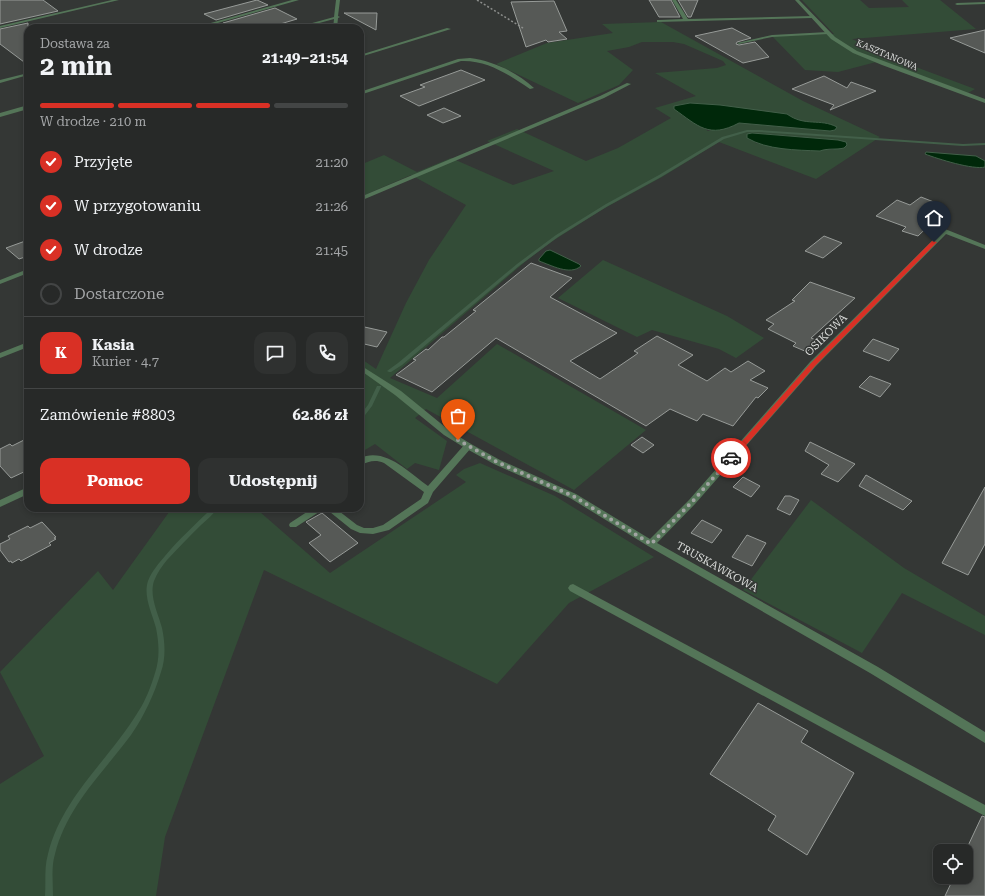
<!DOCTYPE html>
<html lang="pl">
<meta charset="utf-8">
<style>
:root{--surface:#272928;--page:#2f3130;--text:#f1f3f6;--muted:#a4a6a8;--line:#434545;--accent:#d93025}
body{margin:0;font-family:"Roboto Serif",serif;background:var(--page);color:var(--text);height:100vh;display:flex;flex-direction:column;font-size:15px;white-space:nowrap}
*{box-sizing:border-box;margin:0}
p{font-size:13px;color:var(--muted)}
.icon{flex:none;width:22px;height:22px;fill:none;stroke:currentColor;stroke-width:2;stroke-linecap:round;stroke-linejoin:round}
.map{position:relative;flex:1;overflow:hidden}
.sheet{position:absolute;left:24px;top:24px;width:340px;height:488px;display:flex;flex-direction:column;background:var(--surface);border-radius:12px;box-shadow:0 2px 6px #0003,0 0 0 1px var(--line)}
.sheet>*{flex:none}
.fabs{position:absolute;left:933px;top:844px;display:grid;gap:8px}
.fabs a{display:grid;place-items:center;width:40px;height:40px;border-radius:8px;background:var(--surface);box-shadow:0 2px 6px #0003,0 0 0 1px var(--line);font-size:20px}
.pin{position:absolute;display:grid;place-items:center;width:34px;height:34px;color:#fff;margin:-41px -17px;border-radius:50% 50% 50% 0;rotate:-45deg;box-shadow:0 0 4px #0007}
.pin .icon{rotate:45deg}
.courier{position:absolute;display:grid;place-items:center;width:40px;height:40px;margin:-20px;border:3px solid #d93025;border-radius:50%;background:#fff;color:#222;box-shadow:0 1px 5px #0007}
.headline em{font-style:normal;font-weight:700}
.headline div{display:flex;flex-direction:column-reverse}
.headline{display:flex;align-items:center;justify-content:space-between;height:68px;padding:0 16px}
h1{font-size:26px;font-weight:700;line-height:30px}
.bar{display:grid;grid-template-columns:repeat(4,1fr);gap:6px 4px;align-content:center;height:48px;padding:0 16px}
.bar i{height:5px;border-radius:3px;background:var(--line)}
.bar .on{background:var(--accent)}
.bar p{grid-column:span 4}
.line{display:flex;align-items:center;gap:10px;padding:0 16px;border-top:1px solid var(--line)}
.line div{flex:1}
.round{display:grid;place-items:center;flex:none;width:42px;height:42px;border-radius:12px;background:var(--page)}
ol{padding:0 16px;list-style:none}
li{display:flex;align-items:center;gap:12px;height:44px}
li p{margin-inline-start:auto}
li .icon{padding:4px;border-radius:50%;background:var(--accent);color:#fff;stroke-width:4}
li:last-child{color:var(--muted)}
li i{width:22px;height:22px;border:2px solid var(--line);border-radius:50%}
.primary-button{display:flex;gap:8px;margin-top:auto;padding:8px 16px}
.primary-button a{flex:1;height:46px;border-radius:12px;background:var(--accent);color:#fff;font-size:16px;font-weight:700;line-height:46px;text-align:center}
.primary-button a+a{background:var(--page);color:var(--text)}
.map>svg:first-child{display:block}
.green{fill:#334c37;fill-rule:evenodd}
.water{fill:#00280a;stroke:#425f49}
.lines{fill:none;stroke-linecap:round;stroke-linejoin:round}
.stream{fill:#425f49;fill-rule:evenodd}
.building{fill:#565956;stroke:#979b98}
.path{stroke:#8c8e8c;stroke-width:1.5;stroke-dasharray:2 2;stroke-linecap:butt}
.lane{fill:#547558;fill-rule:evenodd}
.street{fill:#547558;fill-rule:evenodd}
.route{fill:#d93025}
.done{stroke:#a1a4a2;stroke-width:4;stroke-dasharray:0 7.2}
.labels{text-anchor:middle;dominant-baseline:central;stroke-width:3;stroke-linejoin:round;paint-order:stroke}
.far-street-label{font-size:9px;fill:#dcdedc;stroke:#343735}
.street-label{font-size:11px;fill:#dcdedc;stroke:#343735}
</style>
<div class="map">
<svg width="985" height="896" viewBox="0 0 985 896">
<rect width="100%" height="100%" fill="#343735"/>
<g class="green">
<path d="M802,0H860L869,8L909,7L902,0H940L976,29L852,39L897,60L975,89L968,93L880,61L838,72L805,70L772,36L834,34Z"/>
<path d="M661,22L803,101L880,137L816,179L719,142L662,177L603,209L551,242L526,261L390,378L437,398L497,344L646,430L574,490L426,409L415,418L447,441L439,470L415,463L407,469L375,444L360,453V358L376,369L406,303L429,260L466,205L411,175L360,197V165L384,155L417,172L451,158L513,185L554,171L487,141L517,129L586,161L618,148L671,118L655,108L696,96L655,73L717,68L726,65L723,61L684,44L673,42H642L629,47L607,51L633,70L619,85L578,103L496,64L547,43L613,33L602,24ZM690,103L787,114L795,120L835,130L830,131L739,123L708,131L674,109V106ZM752,133L804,137L834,150H800L755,143Z"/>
<path d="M603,260L727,316L764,338L736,358L719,349L652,330L637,337L558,298Z"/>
<path d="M480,463L555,496L654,557L569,603L497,684L264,570L165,837L156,896H0V784L44,756L0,672L98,571L113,590L172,508H266L260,512L330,573L466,482L456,475L464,469Z"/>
<path d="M811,500L904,568L985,616V635L902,593L862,653L743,590Z"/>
</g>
<g class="water">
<path d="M690,103L720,105L787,114C805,127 820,118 837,127L835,130L830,131L739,123C709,139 698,126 674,109V106Z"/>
<path d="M752,133L838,140L846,142L847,145L844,148C836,150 828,148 820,151C796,150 767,150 747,138V134Z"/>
<path d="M926,152L976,156L985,161V167C973,170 938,159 925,154Z"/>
<path d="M550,250L579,264L581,266C570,276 551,265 539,261V259L546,251Z"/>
</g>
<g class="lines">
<g class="stream">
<path d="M747,130H759L963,144L985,143V145L963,146L759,132H747L724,139L661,177L608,206L558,237L519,266L402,365L391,372H389L387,371L398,363L517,264L556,235L606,204L659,175L722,137Z"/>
<path d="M377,386H381V387L372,406L362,419L360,420V415L368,405Z"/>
<path d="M212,508H218C213,514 207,520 201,525C189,537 178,548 167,560C162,566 157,573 154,581C149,596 158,613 162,628C165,642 166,658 161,672C154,695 144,716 131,735C103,773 67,806 55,854C51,867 53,882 53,896H45C46,882 44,867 48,854C62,797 109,760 138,712C146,700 151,686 155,673C160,658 159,643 156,628C152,613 143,596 148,581C152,571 159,563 165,556C179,539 196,524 212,508Z"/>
</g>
</g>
<g class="building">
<path d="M0,0H43L58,11L0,24Z"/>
<path d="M257,0L268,5L216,20L204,14Z"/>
<path d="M649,0H671L680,17H659Z"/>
<path d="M678,0H698L691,17H688Z"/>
<path d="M554,1L567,31L559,32L567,39L548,42L546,40L526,47L511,2Z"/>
<path d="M275,8L297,19L267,28H232L223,23Z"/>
<path d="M344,13H377L376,30Z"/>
<path d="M28,23V65L0,44V29Z"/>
<path d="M732,28L751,38L737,42L736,44L739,45L755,42L769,57L743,63L695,36Z"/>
<path d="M985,30V53L950,38Z"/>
<path d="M461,70L485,80L419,106L400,96L425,87L420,85Z"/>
<path d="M824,76L847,88L851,82L876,91L830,110L834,105L792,89Z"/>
<path d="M444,108L461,116L443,123L427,115Z"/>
<path d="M921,197L939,204L934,208L944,211L918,236L902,231L906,227L876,216L897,200L910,205Z"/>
<path d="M824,236L842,243L823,258L805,251Z"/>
<path d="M28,240V256L19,259L6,248Z"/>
<path d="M531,263L572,278L550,297L617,333L570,361L600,379L634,356L638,353L634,351L657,336L693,355L678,365L707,381L725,368L731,372L748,361L765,371L750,380L768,388L758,398L756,397L733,426L703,414L697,421L670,409L646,426L496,338L432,392L396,375L416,360L413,359L426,349L428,350L442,337H444L476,311L473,310Z"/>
<path d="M810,282L855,298L811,338L818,341L807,352L793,346L796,343L768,329L774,324L766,320L795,301L792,300Z"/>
<path d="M360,326L387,332L377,347L360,343Z"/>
<path d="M873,339L899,349L889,361L863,351Z"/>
<path d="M870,376L891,384L880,397L859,387Z"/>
<path d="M642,437L654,445L643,453L631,445Z"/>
<path d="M28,438V470L11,478L0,466V449L10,444L12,446Z"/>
<path d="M810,442L855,464L838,482L821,474L829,465L805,451Z"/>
<path d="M866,475L912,501L903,510L859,486Z"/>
<path d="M743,477L760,486L751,497L733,487Z"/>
<path d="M985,487V544L968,575L942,563Z"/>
<path d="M785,496H790L799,500L790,515L777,509Z"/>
<path d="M322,513L358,543L330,562L309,543L321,535L306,522Z"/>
<path d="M702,520L722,530L712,543L691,533Z"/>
<path d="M42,522L56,537L54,538L56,539L49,543L51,545L21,561L19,559L12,563L11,561L9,562L0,550V544L10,539L8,536L28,526L30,528Z"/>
<path d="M747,535L766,543L752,566L732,557Z"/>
<path d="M758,703L808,731L801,742L854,773L807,855L768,830L776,816L710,774Z"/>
<path d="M982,816L985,817V896H945L954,877H966V850Z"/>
</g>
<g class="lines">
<path class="path" d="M477,0L523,28"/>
<g class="lane">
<path d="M672,0H676L688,19L812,16L814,17L812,18L657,22V20H659L683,19Z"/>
<path d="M985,2V4L957,5L955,4L957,3Z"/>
<path d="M447,28L451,29L360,57V55Z"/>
<path d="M828,32L830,33V34L772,37L739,44L737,43L772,35Z"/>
<path d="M470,58C493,61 517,72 534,88L530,89C509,75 488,60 461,61L360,95V92L458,59Z"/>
<path d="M627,83L631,84L604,98L360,201V197L600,96Z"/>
<path d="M468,443L471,444L472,446L471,448L433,492L428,503L389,530L373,534L360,533L351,529L325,508H335L357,525L364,528H373L383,525L421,499L424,492L384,463C374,459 369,462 360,465V458C386,447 409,473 428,486L465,444Z"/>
<path d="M313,508H323L322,510L296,527H290L289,525L290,523Z"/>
<path d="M573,584L985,805V816L570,591L568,588L570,585Z"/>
</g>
<g class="street">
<path d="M112,0H119L0,28V26Z"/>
<path d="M292,0H299L200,28H193Z"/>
<path d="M336,0H340L338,16L340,17L338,18L337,28H333L334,19L301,28H294L334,17Z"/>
<path d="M795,0H799L835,37L857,51L985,99V103L882,65L853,53L831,39Z"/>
<path d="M28,73V75L0,83V80Z"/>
<path d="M28,105V109L0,117V113Z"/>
<path d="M945,229L985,245V249L946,234L816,366L695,504L657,543L878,667L985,732V743L870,673L648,546L570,498L494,464L465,448L444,435L395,395L360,370V365L401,391L450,431L471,444L500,460L576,494L650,539L689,500L810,362L943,230Z"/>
<path d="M28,269V273L0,284V280Z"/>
<path d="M28,342V347L0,358V353Z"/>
<path d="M28,487V494L0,507V500Z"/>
</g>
</g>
<path class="route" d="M932,241L937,242L815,366L734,459H729V456L811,363Z"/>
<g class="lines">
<path class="done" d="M458,440L497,462L573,496L651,544L692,502L731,458"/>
</g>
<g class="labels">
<g class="far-street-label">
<text transform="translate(887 55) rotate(23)">KASZTANOWA</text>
</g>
<g class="street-label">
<text transform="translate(826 335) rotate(-45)">OSIKOWA</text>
<text transform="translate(717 567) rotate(29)">TRUSKAWKOWA</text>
</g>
</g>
</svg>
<div class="fabs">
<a><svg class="icon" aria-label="locate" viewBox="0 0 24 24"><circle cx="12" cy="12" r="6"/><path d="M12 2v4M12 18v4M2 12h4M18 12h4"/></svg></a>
</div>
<div class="pin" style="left:458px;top:440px;background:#ea580c"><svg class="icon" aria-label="bag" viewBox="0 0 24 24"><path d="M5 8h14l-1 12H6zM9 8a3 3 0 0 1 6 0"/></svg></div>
<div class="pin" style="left:934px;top:242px;background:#1f2937"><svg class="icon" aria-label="home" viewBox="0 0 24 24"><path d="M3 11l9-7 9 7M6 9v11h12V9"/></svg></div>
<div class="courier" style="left:731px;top:458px"><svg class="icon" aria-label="car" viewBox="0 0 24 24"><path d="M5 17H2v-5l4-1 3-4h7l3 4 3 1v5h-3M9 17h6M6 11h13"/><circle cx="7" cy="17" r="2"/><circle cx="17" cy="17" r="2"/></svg></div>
<section class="sheet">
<div class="headline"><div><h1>2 min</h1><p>Dostawa za</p></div><em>21:49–21:54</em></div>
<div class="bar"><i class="on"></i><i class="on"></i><i class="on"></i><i></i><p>W drodze · 210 m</p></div>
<ol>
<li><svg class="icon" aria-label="check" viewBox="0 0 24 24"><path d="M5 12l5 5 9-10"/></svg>Przyjęte<p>21:20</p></li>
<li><svg class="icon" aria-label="check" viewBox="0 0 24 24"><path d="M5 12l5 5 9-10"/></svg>W przygotowaniu<p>21:26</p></li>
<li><svg class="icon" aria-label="check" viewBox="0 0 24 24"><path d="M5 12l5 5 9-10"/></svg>W drodze<p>21:45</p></li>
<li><i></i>Dostarczone</li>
</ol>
<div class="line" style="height:72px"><b class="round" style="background:var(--accent);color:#fff">K</b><div><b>Kasia</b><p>Kurier · 4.7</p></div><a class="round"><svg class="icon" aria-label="chat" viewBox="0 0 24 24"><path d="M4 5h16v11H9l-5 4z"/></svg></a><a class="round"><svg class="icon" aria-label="phone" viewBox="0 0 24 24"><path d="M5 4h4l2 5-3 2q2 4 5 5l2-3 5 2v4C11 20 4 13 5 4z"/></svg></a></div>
<div class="line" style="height:52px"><div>Zamówienie #8803</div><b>62.86 zł</b></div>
<div class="primary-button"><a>Pomoc</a><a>Udostępnij</a></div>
</section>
</div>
